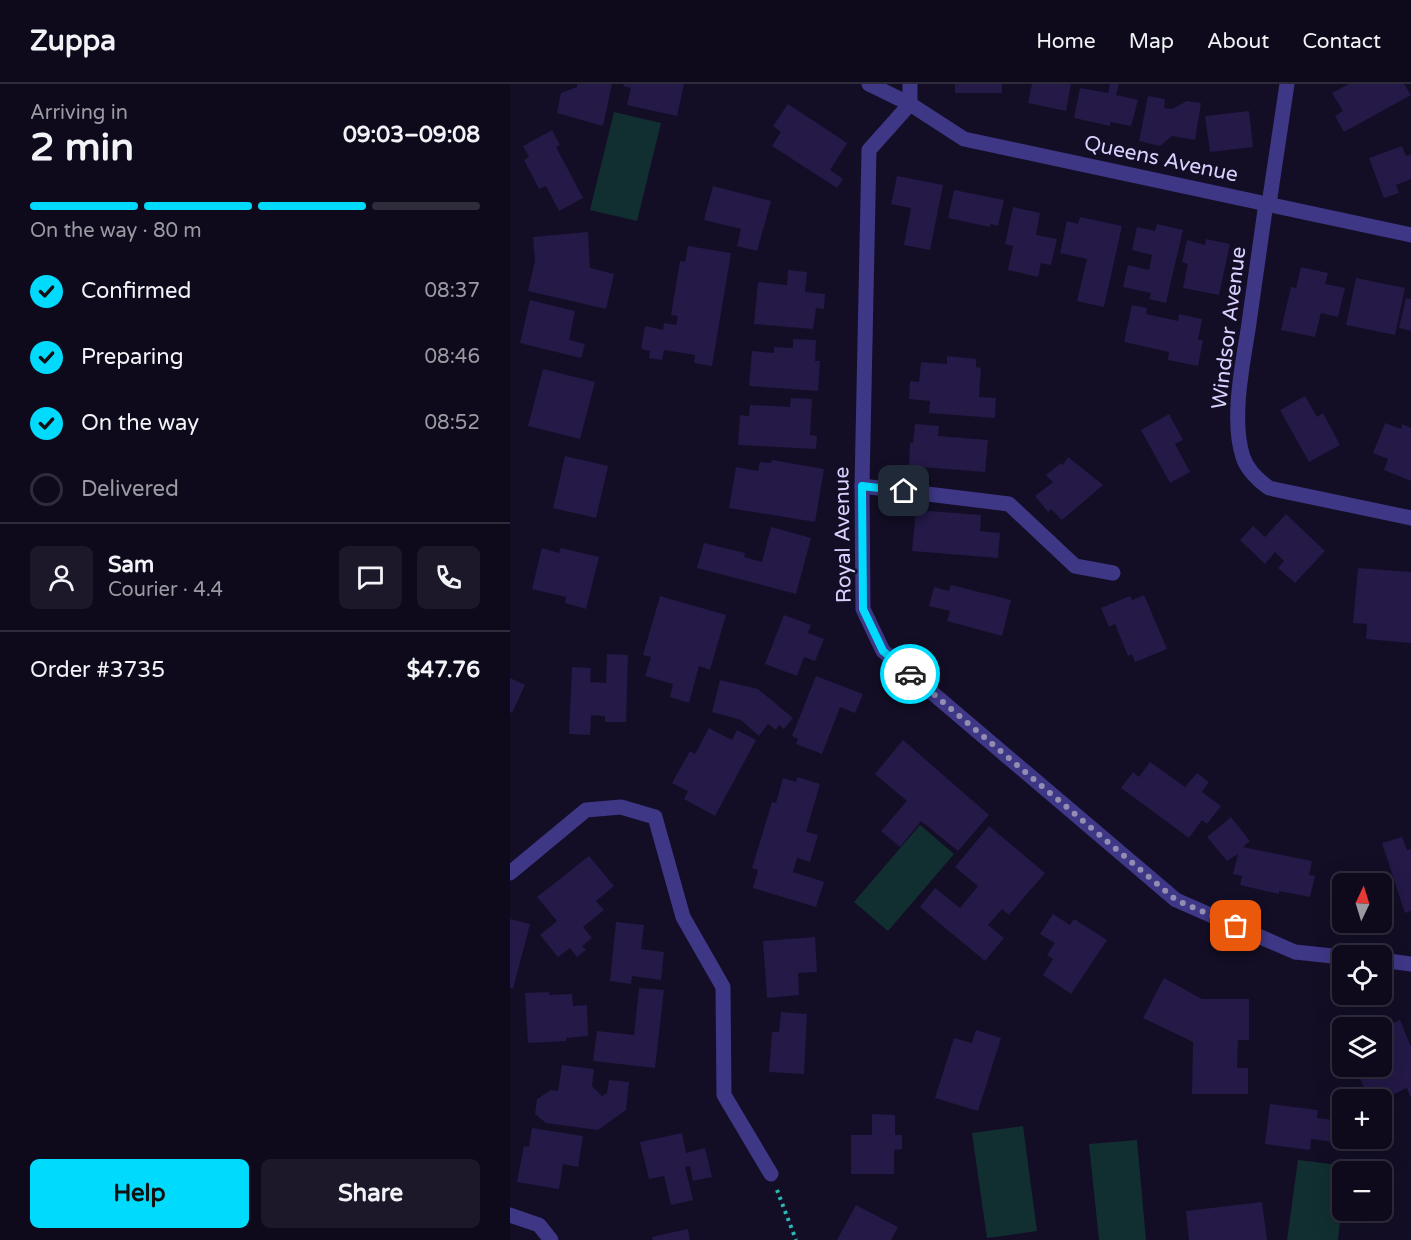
<!DOCTYPE html>
<meta charset="utf-8">
<style>
:root{--surface:#0e0a1c;--page:#1c1829;--text:#f1f3f6;--muted:#9b9aa3;--line:#2e2b3b;--accent:#00dafd}
body{margin:0;font-family:"Varela Round",sans-serif;background:var(--page);color:var(--text);height:100vh;display:flex;flex-direction:column;font-size:22px;white-space:nowrap}
*{box-sizing:border-box;margin:0}
p{font-size:20px;color:var(--muted)}
.icon{flex:none;width:33px;height:33px;fill:none;stroke:currentColor;stroke-width:2;stroke-linecap:round;stroke-linejoin:round}
.map{position:relative;flex:1;overflow:hidden}
.side{display:flex;flex-direction:column;background:var(--surface);width:510px}
.side>*{flex:none}
.needle{width:39px;rotate:4deg}
.fabs{position:absolute;left:822px;top:789px;display:grid;gap:12px}
.fabs a{display:grid;place-items:center;width:60px;height:60px;border-radius:9px;background:var(--surface);box-shadow:0 6px 24px #0002,0 0 0 2px var(--line);font-size:30px}
.pin{position:absolute;display:grid;place-items:center;width:51px;height:51px;color:#fff;margin:-26px;border-radius:12px;box-shadow:0 3px 9px #0006}
.courier{position:absolute;display:grid;place-items:center;width:60px;height:60px;margin:-30px;border:4px solid #00dafd;border-radius:50%;background:#fff;color:#222;box-shadow:0 2px 8px #0007}
.overview em{font-style:normal;font-weight:700}
.overview div{display:flex;flex-direction:column-reverse}
.overview{display:flex;align-items:center;justify-content:space-between;height:102px;padding:0 30px}
h1{font-size:39px;font-weight:700;line-height:45px}
.bar{display:grid;grid-template-columns:repeat(4,1fr);gap:9px 6px;align-content:center;height:72px;padding:0 30px}
.bar i{height:8px;border-radius:4px;background:var(--line)}
.bar .selected{background:var(--accent)}
.bar p{grid-column:span 4}
.line{display:flex;align-items:center;gap:15px;padding:0 30px;border-top:2px solid var(--line)}
.line div{flex:1}
.round{display:grid;place-items:center;flex:none;width:63px;height:63px;border-radius:9px;background:var(--page)}
ol{padding:0 30px;list-style:none}
li{display:flex;align-items:center;gap:18px;height:66px}
li p{margin-inline-start:auto}
li .icon{padding:6px;border-radius:50%;background:var(--accent);color:#111;stroke-width:4}
li:last-child{color:var(--muted)}
li i{width:33px;height:33px;border:3px solid var(--line);border-radius:50%}
.button{display:flex;gap:12px;margin-top:auto;padding:12px 30px}
.button a{flex:1;height:69px;border-radius:9px;background:var(--accent);color:#111;font-size:24px;font-weight:700;line-height:69px;text-align:center}
.button a+a{background:var(--page);color:var(--text)}
header{display:flex;align-items:center;gap:36px;box-sizing:border-box;height:84px;padding:0 30px;background:var(--surface);border-bottom:2px solid var(--line)}
header strong{font-size:28px}
nav{display:flex;gap:33px;margin-inline-start:auto;font-size:21px}
main{display:flex;flex:1;min-height:0}
.map>svg:first-child{display:block}
.pitch{fill:#112f30}
.building{fill:#241947}
.lines{fill:none;stroke-linecap:round;stroke-linejoin:round}
.path{stroke:#2abbb7;stroke-width:4;stroke-dasharray:3 4.5;stroke-linecap:butt}
.minor{stroke:#3d3786;stroke-width:15}
.done{stroke:#948db3;stroke-width:6;stroke-dasharray:0 10.8}
.route{stroke:#00dafd;stroke-width:8}
.labels{text-anchor:middle;dominant-baseline:central;stroke-width:5;stroke-linejoin:round;paint-order:stroke}
.street-label{font-size:21px;fill:#d9d2ff;stroke:#130e25}
</style>
<header>
<strong>Zuppa</strong>
<nav><a>Home</a><a>Map</a><a>About</a><a>Contact</a></nav>
</header>
<main>
<section class="side">
<div class="overview"><div><h1>2 min</h1><p>Arriving in</p></div><em>09:03–09:08</em></div>
<div class="bar"><i class="selected"></i><i class="selected"></i><i class="selected"></i><i></i><p>On the way · 80 m</p></div>
<ol>
<li><svg class="icon" aria-label="check" viewBox="0 0 24 24"><path d="M5 12l5 5 9-10"/></svg>Confirmed<p>08:37</p></li>
<li><svg class="icon" aria-label="check" viewBox="0 0 24 24"><path d="M5 12l5 5 9-10"/></svg>Preparing<p>08:46</p></li>
<li><svg class="icon" aria-label="check" viewBox="0 0 24 24"><path d="M5 12l5 5 9-10"/></svg>On the way<p>08:52</p></li>
<li><i></i>Delivered</li>
</ol>
<div class="line" style="height:108px"><a class="round"><svg class="icon" aria-label="person" viewBox="0 0 24 24"><circle cx="12" cy="8" r="4"/><path d="M4 21q1-7 8-7t8 7"/></svg></a><div><b>Sam</b><p>Courier · 4.4</p></div><a class="round"><svg class="icon" aria-label="chat" viewBox="0 0 24 24"><path d="M4 5h16v11H9l-5 4z"/></svg></a><a class="round"><svg class="icon" aria-label="phone" viewBox="0 0 24 24"><path d="M5 4h4l2 5-3 2q2 4 5 5l2-3 5 2v4C11 20 4 13 5 4z"/></svg></a></div>
<div class="line" style="height:78px"><div>Order #3735</div><b>$47.76</b></div>
<div class="button"><a>Help</a><a>Share</a></div>
</section>
<div class="map">
<svg width="901" height="1156" viewBox="0 0 901 1156">
<rect width="100%" height="100%" fill="#130e25"/>
<g class="pitch">
<path d="M104,28L151,39L127,137L80,126Z"/>
<path d="M410,741L444,770L378,847L344,818Z"/>
<path d="M513,1042L527,1147L477,1154L462,1049Z"/>
<path d="M627,1056L636,1156H589L579,1060Z"/>
<path d="M788,1076L837,1082L836,1087L832,1088V1117L828,1156H777Z"/>
</g>
<g class="building">
<path d="M67,0H102L93,42L47,29L51,9L67,3Z"/>
<path d="M114,0H174L167,32L117,21L121,4L113,2Z"/>
<rect x="445" y="0" width="47" height="9"/>
<path d="M522,0H561L556,27L518,19Z"/>
<path d="M600,0H609L606,11L628,16L621,42L601,38L600,42L564,34L570,4L598,9Z"/>
<path d="M839,0H894L901,11L834,48L825,32L833,27L822,9Z"/>
<path d="M638,12L655,15L654,24L662,25L677,17L691,19L685,56L662,52L650,62L629,57Z"/>
<path d="M278,20L337,59L320,86L333,95L327,104L262,62L271,48L263,42Z"/>
<path d="M739,27L743,63L700,68L695,32Z"/>
<path d="M42,46L50,61L46,63L73,114L49,127L36,102L29,105L14,76L19,73L13,62Z"/>
<path d="M892,62L896,72L901,70V95L886,101L889,109L874,114L859,74Z"/>
<path d="M387,92L433,101L420,166L394,161L401,124L381,120Z"/>
<path d="M203,102L261,117L247,167L227,162L231,145L194,136Z"/>
<path d="M444,106L494,116L488,142L480,140V143L438,134Z"/>
<path d="M503,123L530,129L526,151L547,155L541,181L531,179L528,193L498,186L503,162L495,160Z"/>
<path d="M570,133L612,142L594,223L567,217L577,175L550,169L557,137L568,140Z"/>
<path d="M647,140L673,146L656,219L639,215L641,209L613,203L618,181L639,186L642,171L622,166L627,143L645,147Z"/>
<path d="M78,148L80,184L104,190L96,225L18,207L25,177L23,153Z"/>
<path d="M696,155L720,160L709,211L673,204L678,180L672,178L677,156L695,161Z"/>
<path d="M178,162L221,169L202,282L184,279L185,271L154,266L152,276L139,274L140,267L131,265L135,242L153,246L154,239L166,241L168,232L161,231L170,177L175,178Z"/>
<path d="M791,183L818,189L815,200L835,204L828,233L811,229L805,253L771,246L781,203L786,204Z"/>
<path d="M278,186L297,188L295,208L315,210L314,225L306,224L303,245L244,240L248,198L277,201Z"/>
<path d="M846,194L895,204L885,251L836,241Z"/>
<path d="M896,214L901,215V247L889,244Z"/>
<path d="M20,216L65,227L59,256L75,260L71,274L10,259Z"/>
<path d="M622,221L637,224L636,230L668,237L669,230L692,235L688,256H693L688,282L658,276L659,268L614,258Z"/>
<path d="M283,255L306,256L305,277H310L308,307L239,302L242,267L264,269V263L283,264Z"/>
<path d="M437,272L466,275V283L471,284L469,313L486,314L485,334L419,329L420,317L399,315L400,297L409,298L411,278L437,280Z"/>
<path d="M33,285L85,298L70,355L18,342Z"/>
<path d="M795,312L807,333L813,329L830,361L799,378L770,326Z"/>
<path d="M281,314L302,315L300,351L307,352L306,365L228,361L230,331L239,332L240,321L280,323Z"/>
<path d="M659,330L673,356L665,360L680,388L660,399L631,346Z"/>
<path d="M875,339L891,345L892,340L901,344V397L874,386L878,375L863,369Z"/>
<path d="M405,340L429,342L428,352L478,356L475,388L399,382L400,359H403Z"/>
<path d="M55,372L98,382L86,434L43,424Z"/>
<path d="M558,373L593,401L552,436L541,425L538,428L525,412L543,398L536,391L551,379L553,381Z"/>
<path d="M262,376L314,385L305,438L219,424L226,383L248,387L250,378L261,379Z"/>
<path d="M406,426L471,431L470,447L490,449L488,474L402,467Z"/>
<path d="M776,430L815,467L785,499L768,484L774,477L765,468L755,480L730,456L743,442L755,453Z"/>
<path d="M261,443L301,454L286,510L187,484L194,459L235,469L234,473L252,478Z"/>
<path d="M32,464L49,469L51,464L89,473L76,525L55,519L56,513L22,505Z"/>
<path d="M848,484L901,488V559L856,555L857,540L843,539Z"/>
<path d="M441,501L501,516L492,552L437,537L440,527L419,522L424,503L439,507Z"/>
<path d="M634,511L657,565L625,578L622,570L618,572L605,540L599,543L591,524L620,512L622,516Z"/>
<path d="M150,512L216,531L200,586L189,582L179,619L160,613L163,600L135,592L141,573L133,571Z"/>
<path d="M274,531L301,541L298,549L314,555L305,577L294,573L287,592L255,580Z"/>
<path d="M97,570L118,571L116,638H95V632L81,631L80,651L59,650L62,583L81,584L80,598L96,599Z"/>
<path d="M306,592L353,610L345,629L330,623L312,670L286,660L288,655L282,652Z"/>
<path d="M0,594L15,601L2,629L0,628Z"/>
<path d="M210,596L248,605L283,634L274,645L269,641L266,646L258,640L249,652L231,636L202,628Z"/>
<path d="M199,644L222,656L227,646L246,656L205,732L174,715L178,707L162,699L180,667L185,670Z"/>
<path d="M393,656L479,731L448,767L411,737L390,763L371,747L397,717L365,690Z"/>
<path d="M640,678L675,703L687,689L699,698L692,708L711,722L697,740L692,736L679,754L611,704L623,688L629,693Z"/>
<path d="M287,693L310,700L296,748L308,751L300,778L287,774L283,788L314,798L306,823L243,804L248,786L242,784L262,718L266,719L273,694L286,698Z"/>
<path d="M721,733L740,757L733,763L802,777L799,791L805,792L800,813L769,807V810L730,801L732,792L723,790L728,770L717,777L697,753Z"/>
<path d="M479,742L535,789L499,831L492,825L478,841L494,854L475,877L410,823L425,804L450,824L468,802L445,783Z"/>
<path d="M892,753L897,766L901,765V827L895,829L872,759Z"/>
<path d="M79,772L104,802L86,817L94,826L73,843L82,854L72,862L76,866L67,873L60,864L48,873L30,851L47,837L27,813Z"/>
<path d="M543,830L560,841L564,835L597,856L561,910L533,891L543,875L537,871L545,859L530,850Z"/>
<path d="M0,835L20,840L3,905L0,904Z"/>
<path d="M106,838L134,841L131,865L154,868L151,896L122,892L121,900L100,897Z"/>
<path d="M305,853L307,888L288,889L289,911L257,914L253,857Z"/>
<path d="M654,894L692,915H739V956H728L727,984H738V1010H682L683,958L633,934Z"/>
<path d="M129,904L154,906L145,984L83,977L87,947L124,951Z"/>
<path d="M39,908V911L62,910L63,922L77,921L78,952L56,954V957L18,959L15,909Z"/>
<path d="M271,928L297,930L294,990L259,988L262,948H269Z"/>
<path d="M890,936L901,963V1014L897,1004L871,1016H859L845,982H872V944Z"/>
<path d="M466,946L491,954L468,1027L425,1014L444,954L462,959Z"/>
<path d="M52,981L84,985L82,1002L92,1012L97,1009L99,996L119,998L116,1026L88,1046L36,1039L25,1030L27,1015L41,1006L48,1007Z"/>
<path d="M760,1020L808,1026L807,1034L832,1037V1059L801,1055L800,1066L755,1060Z"/>
<path d="M362,1030L385,1031V1051H392V1065L384,1066V1090H341V1051H362Z"/>
<path d="M22,1044L73,1052L68,1083L53,1080L49,1105L7,1098L14,1062L19,1063Z"/>
<path d="M172,1049L176,1069L195,1064L202,1093L183,1097L180,1082L175,1083L183,1116L161,1121L154,1092L139,1095L130,1058Z"/>
<path d="M752,1118L757,1156H679L676,1127Z"/>
<path d="M346,1121L388,1143L381,1156H327Z"/>
<path d="M178,1145L180,1156H143L142,1153Z"/>
</g>
<g class="lines">
<path class="path" d="M267,1106L286,1156"/>
<g class="minor">
<path d="M359,0L400,20L454,55L901,151"/>
<path d="M400,0V20L359,66L352,402L353,525L373,567L666,816L785,868L832,873"/>
<path d="M756,119C750,161 744,204 738,246C732,283 721,337 733,373C737,386 748,396 759,404L901,434"/>
<path d="M759,120L777,0"/>
<path d="M352,402L499,420L565,482L603,489"/>
<path d="M0,789L76,726L111,723L145,733L173,833L213,903L214,1011L261,1090"/>
<path d="M872,876L901,880"/>
<path d="M0,1131L29,1141L41,1156"/>
</g>
</g>
<g class="lines">
<path class="done" d="M400,590L666,816L726,842"/>
<path class="route" d="M394,407L352,402L353,525L373,567L400,590"/>
</g>
<g class="labels">
<g class="street-label">
<text transform="translate(651 75) rotate(12)">Queens Avenue</text>
<text transform="translate(719 244) rotate(-83)">Windsor Avenue</text>
<text transform="translate(333 451) rotate(-91)">Royal Avenue</text>
</g>
</g>
</svg>
<div class="fabs">
<a><svg class="needle" viewBox="-14 -14 28 28"><path d="M0-13l5 13h-10z" fill="#e53935"/><path d="M0 13l5-13h-10z" fill="#9b9aa3"/></svg></a>
<a><svg class="icon" aria-label="locate" viewBox="0 0 24 24"><circle cx="12" cy="12" r="6"/><path d="M12 2v4M12 18v4M2 12h4M18 12h4"/></svg></a>
<a><svg class="icon" aria-label="layers" viewBox="0 0 24 24"><path d="M12 4l9 5-9 5-9-5zM3 14l9 5 9-5"/></svg></a>
<a>+</a>
<a>−</a>
</div>
<div class="pin" style="left:726px;top:842px;background:#ea580c"><svg class="icon" aria-label="bag" viewBox="0 0 24 24"><path d="M5 8h14l-1 12H6zM9 8a3 3 0 0 1 6 0"/></svg></div>
<div class="pin" style="left:394px;top:407px;background:#1f2937"><svg class="icon" aria-label="home" viewBox="0 0 24 24"><path d="M3 11l9-7 9 7M6 9v11h12V9"/></svg></div>
<div class="courier" style="left:400px;top:590px"><svg class="icon" aria-label="car" viewBox="0 0 24 24"><path d="M5 17H2v-5l4-1 3-4h7l3 4 3 1v5h-3M9 17h6M6 11h13"/><circle cx="7" cy="17" r="2"/><circle cx="17" cy="17" r="2"/></svg></div>
</div>
</main>
